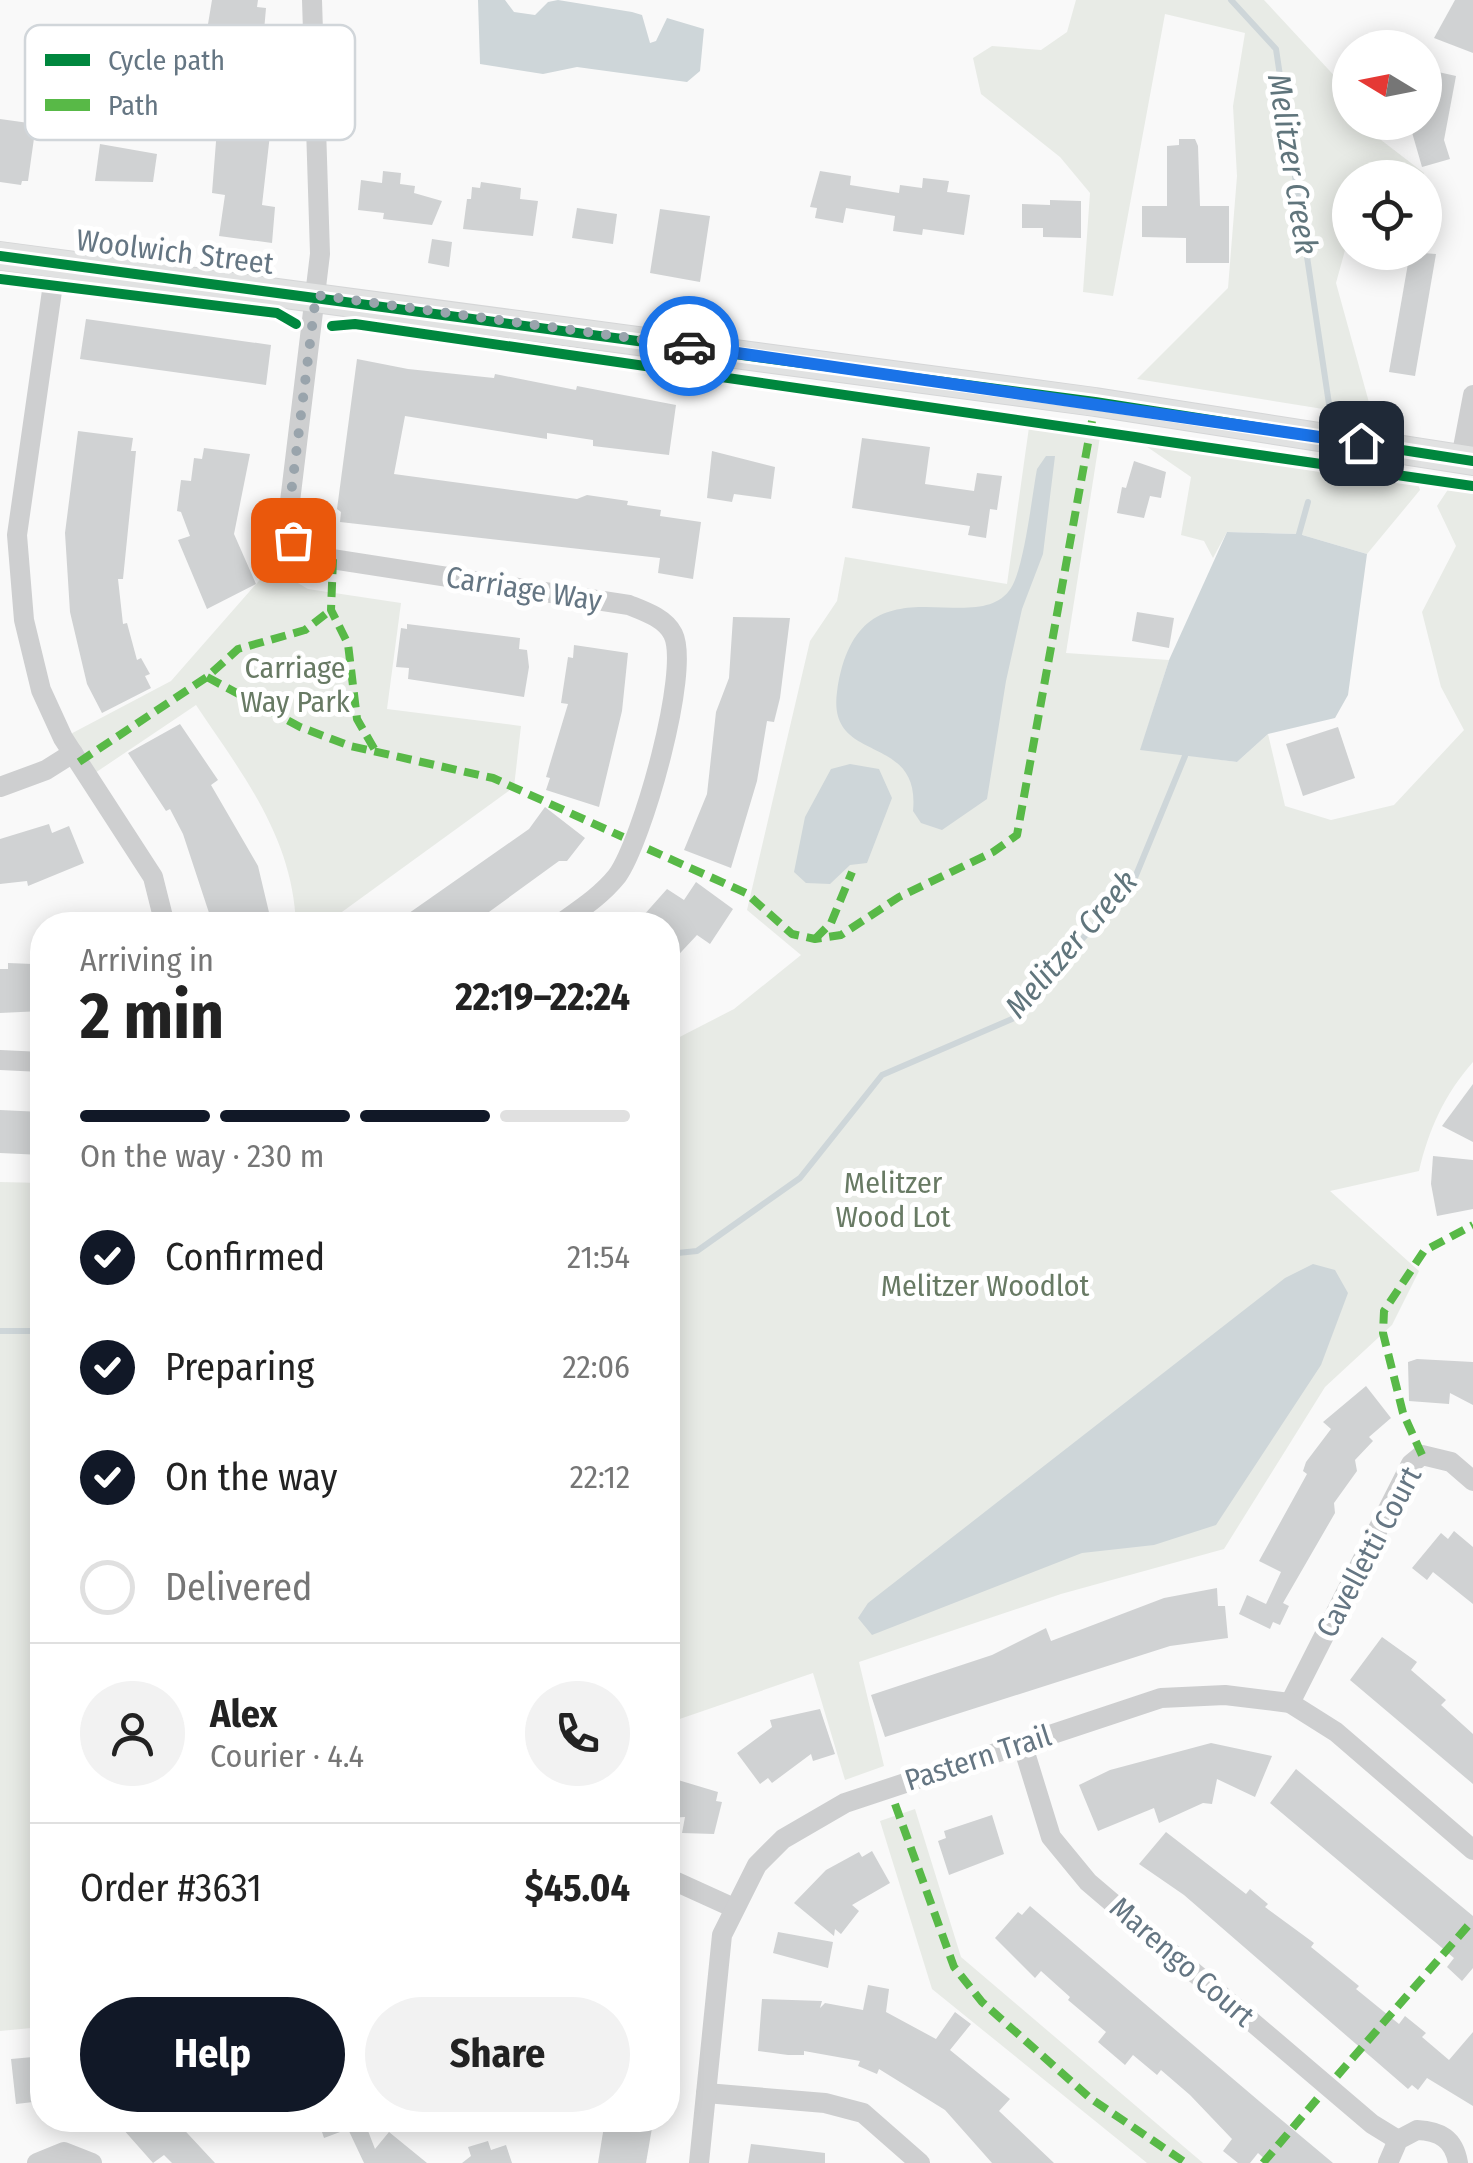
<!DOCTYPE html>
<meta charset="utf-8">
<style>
:root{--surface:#fff;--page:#f2f2f2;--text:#222;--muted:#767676;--line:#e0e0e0;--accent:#111827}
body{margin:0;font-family:"Fira Sans Condensed",sans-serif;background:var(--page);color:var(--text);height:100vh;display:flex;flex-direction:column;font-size:38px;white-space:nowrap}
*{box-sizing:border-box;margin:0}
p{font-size:32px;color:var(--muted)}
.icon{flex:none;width:55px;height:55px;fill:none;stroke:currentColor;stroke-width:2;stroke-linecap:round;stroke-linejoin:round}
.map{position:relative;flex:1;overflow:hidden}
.drawer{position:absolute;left:30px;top:912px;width:650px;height:1220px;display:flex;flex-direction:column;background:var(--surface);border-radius:40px;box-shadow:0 5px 25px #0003}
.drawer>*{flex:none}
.needle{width:65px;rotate:280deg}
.tools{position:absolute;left:1332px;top:30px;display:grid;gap:20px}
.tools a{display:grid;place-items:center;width:110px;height:110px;border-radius:50%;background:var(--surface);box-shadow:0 5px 25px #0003;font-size:50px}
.pin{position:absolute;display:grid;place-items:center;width:85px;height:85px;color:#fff;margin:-42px;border-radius:20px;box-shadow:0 5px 15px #0006}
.courier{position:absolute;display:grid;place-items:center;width:100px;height:100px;margin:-50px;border:8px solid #1a73e8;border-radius:50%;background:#fff;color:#222;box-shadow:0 2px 12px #0007}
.summary em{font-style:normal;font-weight:700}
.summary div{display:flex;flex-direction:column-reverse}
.summary{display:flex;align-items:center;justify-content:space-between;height:170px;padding:0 50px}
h1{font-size:65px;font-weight:700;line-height:75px}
.bar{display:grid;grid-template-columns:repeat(4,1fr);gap:15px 10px;align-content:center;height:120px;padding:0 50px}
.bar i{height:12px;border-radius:8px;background:var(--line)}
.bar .selected{background:var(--accent)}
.bar p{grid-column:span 4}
.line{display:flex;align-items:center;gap:25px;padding:0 50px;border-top:2px solid var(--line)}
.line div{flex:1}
.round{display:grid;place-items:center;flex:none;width:105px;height:105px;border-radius:52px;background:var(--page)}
ol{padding:0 50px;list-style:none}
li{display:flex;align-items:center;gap:30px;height:110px}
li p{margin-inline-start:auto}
li .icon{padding:10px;border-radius:50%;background:var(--accent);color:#fff;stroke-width:4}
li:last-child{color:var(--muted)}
li i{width:55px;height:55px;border:5px solid var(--line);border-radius:50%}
.action{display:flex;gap:20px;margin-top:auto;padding:20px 50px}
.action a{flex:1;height:115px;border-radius:60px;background:var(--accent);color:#fff;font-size:40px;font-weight:700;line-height:115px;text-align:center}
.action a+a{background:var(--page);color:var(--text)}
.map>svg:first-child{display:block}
.green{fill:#e8ebe6}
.water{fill:#ced6d9}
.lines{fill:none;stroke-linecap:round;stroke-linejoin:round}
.stream{stroke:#ced6d9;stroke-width:6}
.building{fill:#d0d2d3}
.secondary-casing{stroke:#d5d6d7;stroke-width:30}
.street{stroke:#cecfd0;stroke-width:20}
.secondary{stroke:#e1e2e2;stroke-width:28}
.quiet{stroke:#58b947;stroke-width:8;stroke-dasharray:15 8;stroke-linecap:butt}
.cycleway-casing{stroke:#fff;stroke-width:16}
.cycleway{stroke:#00873e;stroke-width:10}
.done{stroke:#99a4ac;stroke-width:10;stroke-dasharray:0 18}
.route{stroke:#1a73e8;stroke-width:12}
.labels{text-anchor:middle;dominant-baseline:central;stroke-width:10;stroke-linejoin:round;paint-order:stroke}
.street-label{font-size:30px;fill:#657683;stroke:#fff}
.park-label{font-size:30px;fill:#687a64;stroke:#fff}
.water-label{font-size:32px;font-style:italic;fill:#60757c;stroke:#fff}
.key{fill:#fff;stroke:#d1d6da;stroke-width:2.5}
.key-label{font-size:28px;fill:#657683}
</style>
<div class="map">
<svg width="1473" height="2163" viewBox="0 0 1473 2163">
<rect width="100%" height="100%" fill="#f9f9f9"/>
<g class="green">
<path d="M1076,0H1264L1341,83L1350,122L1359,123L1424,173L1423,177L1350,178V232L1336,283L1373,417L1137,379L1228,288L1237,176L1233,106L1245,33L1165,14L1113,296L1083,292L1090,193L1060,157L981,94L973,58L992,46L1041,50L1067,32Z"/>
<path d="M1030,420L1101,430L1066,653L1169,660L1141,749L1237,762L1268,734L1285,806L1331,820L1394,805L1464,730L1441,687L1422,612L1456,546L1437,506L1451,485L1473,478V1062C1444,1095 1429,1129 1419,1171L1330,1191L1419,1271L1392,1325L1325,1387L1224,1549L1061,1594L859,1662L884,1766L845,1780L813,1673L668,1723V1043L734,1009L801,955L747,910L810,641L837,601L845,557L1007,584Z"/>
<path d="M1136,433L1414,472L1420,490L1367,554L1299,534L1227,532L1213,558L1204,541L1181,535L1191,477L1140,442Z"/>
<path d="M271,567L308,589L401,603L387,709L521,726L514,787L324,925H296C293,838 243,775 196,705L89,777L63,738L171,681Z"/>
<path d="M0,1182L42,1183V2027L0,2031Z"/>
<path d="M915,1809L961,1957L1203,2163H1147L932,1989L880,1821Z"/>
</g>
<g class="water">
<path d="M478,0H505L514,12L535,15L548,2L558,0L632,12L642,15L650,43L656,41L667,18L704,29L700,71L687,82L577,67L543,74L480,64Z"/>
<path d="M1046,456H1055L1043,554L1022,609L1006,681L987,799L942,830L921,823L913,811C921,731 827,766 837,692C857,549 976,643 1011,588C1024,568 1032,496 1037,469Z"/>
<path d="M1227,532L1299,534L1367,554L1348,695L1335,718L1268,734L1237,762L1140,750L1169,660Z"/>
<path d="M850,764L879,769L892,798L867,863L850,865L830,884L806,883L794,872L805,817L831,769Z"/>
<path d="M1313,1264L1335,1270L1348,1293L1321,1365L1216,1525L1154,1545L1082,1553L872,1635L858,1618L868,1603L1285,1278Z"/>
</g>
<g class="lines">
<g class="stream">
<path d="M1231,0L1276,49L1329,404"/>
<path d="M1299,534L1308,502"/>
<path d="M668,1254L697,1251L800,1178L882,1075L1012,1019L1134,880L1185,756"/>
<path d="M0,1331H42"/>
</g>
</g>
<g class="building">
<path d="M212,0H258L257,7L266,8L262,54L270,64L265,107L273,108L262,205L275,207L272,243L219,236L225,195L212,193L224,39L215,38L216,25L208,24Z"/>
<path d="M1455,0H1473V53L1434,38Z"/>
<path d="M1425,69L1456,76L1444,140L1450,159L1422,167L1409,122H1425Z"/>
<path d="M0,119L36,124L28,181H22L21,185L0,182Z"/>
<path d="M1179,139H1195L1198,146L1200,206H1229V263H1186V238L1142,237V206H1167V146L1179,145Z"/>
<path d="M100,144L157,154L153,182L95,181Z"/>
<path d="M383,171L401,173L400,184L415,186L414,193L442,201L432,225L383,219L384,213L358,210L361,180L382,183Z"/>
<path d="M820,171L851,176L850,185L899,193L900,185L922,188L923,178L949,181L947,192L970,195L964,235L923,229L922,235L893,231L895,216L846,208L843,223L815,218L817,208L810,207Z"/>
<path d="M481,182L521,188L520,199L538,201L533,236L463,229L467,199H471L472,187L480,188Z"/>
<path d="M1050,200L1081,201V238L1043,237V228H1022V204L1050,205Z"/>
<path d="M577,208L617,214L613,244L572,238Z"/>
<path d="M660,209L710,216L700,282L650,273Z"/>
<path d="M432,239L452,242L449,267L428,263Z"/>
<path d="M1410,252L1436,254L1415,376L1389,372Z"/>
<path d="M86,319L271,345L266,385L80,359Z"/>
<path d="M357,359L408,369L494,378L495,374L576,390L577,386L676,405L669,455L593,446V440L547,433V439L405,416L394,474L577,499L587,495L628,501L627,505L661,510L660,516L701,522L693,579L658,573L660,558L340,522L341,512L337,509Z"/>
<path d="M78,431L133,438L131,451H136L123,579H118L123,624L127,623L137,660L141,658L150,674L145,676L151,688L102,713L87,684L70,612L65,533Z"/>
<path d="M862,438L930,447L925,484L974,491L977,473L1002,476L997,510L990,509L986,538L968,535L970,526L852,508Z"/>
<path d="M204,448L250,454L234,534L256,584L207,609L178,540L190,536L181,512L177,511L181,480L191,481L194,458L202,459Z"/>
<path d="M712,451L775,467L771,499L734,494L732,502L707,498Z"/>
<path d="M1134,461L1166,472L1161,498L1150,496L1144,518L1117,513L1122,487L1126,488Z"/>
<path d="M1137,612L1174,618L1169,648L1132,641Z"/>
<path d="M733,617L790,618L780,698L774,722L767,721L757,781L731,868L684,850L707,794L716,712L729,678Z"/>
<path d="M407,624L520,638L519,649L527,650L529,667L524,697L408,679L409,668L396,667L401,628L407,629Z"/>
<path d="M574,645L628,653L622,711L599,807L546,790L550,778L546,777L568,704L561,703L568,657L573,658Z"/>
<path d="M180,724L218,780L211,785L258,866L272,925H213L183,834L170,809L166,811L128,753Z"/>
<path d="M1338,727L1355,778L1303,796L1286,744Z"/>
<path d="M545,807L585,838L567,861H559L471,925H392L529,829Z"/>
<path d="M49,824L52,833L69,826L84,863L28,886L27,881L0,884V839Z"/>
<path d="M696,882L733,909L710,944L697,935L668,966V925H635L667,889L684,900Z"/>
<path d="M8,963L33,964L32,971L42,972V1011L0,1013V969H8Z"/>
<path d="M1473,1084V1142L1442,1126Z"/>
<path d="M0,1110L42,1112V1155L0,1153Z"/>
<path d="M1433,1156L1473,1160V1209L1437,1216L1431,1184Z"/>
<path d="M1417,1359L1473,1362V1405L1450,1393L1449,1404L1409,1401L1408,1362Z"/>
<path d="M1366,1386L1391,1418L1369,1437L1373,1441L1355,1460L1357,1471L1334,1503L1335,1513L1283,1603L1289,1606L1280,1625L1273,1622L1270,1629L1239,1614L1247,1595L1266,1604L1281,1572L1259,1561L1307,1474L1303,1471L1306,1462L1331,1429L1323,1422Z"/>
<path d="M1454,1531L1473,1547V1604L1433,1572L1427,1580L1412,1568L1441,1533L1448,1539Z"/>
<path d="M1217,1588L1218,1606H1225L1228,1638L1170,1646L885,1737L871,1695L992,1655L1046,1628L1051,1641L1164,1598Z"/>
<path d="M1382,1637L1417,1662L1411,1670L1446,1700L1441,1705L1473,1734V1784L1350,1680Z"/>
<path d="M820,1709L835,1754L813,1761L811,1754L772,1783L768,1778L760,1784L737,1753L772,1727L770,1720Z"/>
<path d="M1211,1743L1272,1756L1255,1797L1217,1779L1212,1804L1203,1803L1159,1823L1154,1808L1098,1831L1079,1785L1110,1770Z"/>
<path d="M1296,1769L1473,1916V1968L1462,1981L1447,1967L1454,1958L1270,1803Z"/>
<path d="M668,1777L718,1792L716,1801L722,1802L714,1834L682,1833L685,1817L668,1818Z"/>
<path d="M992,1815L1004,1854L949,1875L938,1841L946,1838L944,1831Z"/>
<path d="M1166,1832L1246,1894L1250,1889L1268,1904L1265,1907L1314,1943L1311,1947L1359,1986L1356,1989L1399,2024L1405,2016L1426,2033L1422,2037L1449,2060L1473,2032V2106L1427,2078L1418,2090L1412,2085L1408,2089L1184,1895L1139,1864Z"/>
<path d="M872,1851L890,1883L852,1905L859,1911L841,1934L835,1929L834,1936L794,1903L826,1870L859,1852L862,1857Z"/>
<path d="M1030,1906L1259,2101L1333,2163H1269L1258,2153L1250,2163H1238L1223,2151L1232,2139L1190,2095L1161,2070L1157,2075L1133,2055L1125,2065L1098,2042L1106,2032L1068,2000L1070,1997L1041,1971L1035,1978L995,1938L1018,1912L1022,1915Z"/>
<path d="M778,1932L833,1942L828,1968L773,1953Z"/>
<path d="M868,1985L889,1989L886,2012L936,2039L955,2012L971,2024L950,2050L1010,2099L999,2111L1054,2163H992L945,2110L879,2069L877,2074L858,2066L860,2061L804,2051V2055H788L758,2051L762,1999L822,2001L820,2008L825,2003L863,2010Z"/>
<path d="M33,2057V2062L42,2061V2101L16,2104L11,2059Z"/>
<path d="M115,2120H175L215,2163H172L164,2155L153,2163Z"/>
<path d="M318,2120H368L365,2123L375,2149L389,2132L427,2163H364L348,2129L324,2138Z"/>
<path d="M605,2120L653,2122L646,2163H598Z"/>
<path d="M488,2141L491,2150L506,2145L512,2163H462L471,2156L468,2147Z"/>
<path d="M751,2144L825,2153V2163H748Z"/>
</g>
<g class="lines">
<defs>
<path id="secondary" d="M0,256L1095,402L1473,461"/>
</defs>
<use href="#secondary" class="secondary-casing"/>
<g class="street">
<path d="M312,0L320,254L288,518L293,540L306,555L629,605C644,611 665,618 673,634C691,670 642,842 617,876C601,896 579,910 558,925"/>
<path d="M56,263L17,535L24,620L41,690L63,738L153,877L165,925"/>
<path d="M1461,458L1473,395"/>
<path d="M0,787L46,770L73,753"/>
<path d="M0,1060L42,1062"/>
<path d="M1290,1703L1411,1464L1422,1455L1451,1462L1473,1481"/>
<path d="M1022,1743L1051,1837L1088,1882L1372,2124L1398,2140"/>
<path d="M668,1878L734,1908"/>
<path d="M706,2093L825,2103L863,2113L920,2163"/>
<path d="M37,2163L64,2152L92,2163"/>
<path d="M699,2163L722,1935L757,1865L783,1839L845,1803L1161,1698L1225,1695L1290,1703L1336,1732L1473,1850"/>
<path d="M1388,2163L1398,2140L1417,2130C1440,2131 1454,2139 1458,2163"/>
</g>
<use href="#secondary" class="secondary"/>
<g class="quiet">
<path d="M333,559L331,610L348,644L357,719L376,752"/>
<path d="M207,677L300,727L350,746L493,778L623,837"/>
<path d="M79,762L207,677L238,649L305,630L331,610"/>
<path d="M648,849L746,893L792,934L815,939L841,935L899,897L993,852L1017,835L1092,421"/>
<path d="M815,939L831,923L852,872"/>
<path d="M1422,1455L1403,1413L1383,1333L1384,1311L1424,1251L1473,1225"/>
<path d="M895,1804L954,1967L982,2002L1090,2098L1186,2163"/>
<path d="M1337,2076L1473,1920"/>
<path d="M1263,2163L1318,2098"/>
</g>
<defs>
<g id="cycleway">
<path d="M0,256L1095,402L1473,461"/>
<path d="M0,279L277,313L296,324"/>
<path d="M332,326L355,324L1473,486"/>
</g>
</defs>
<use href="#cycleway" class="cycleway-casing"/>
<use href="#cycleway" class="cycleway"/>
</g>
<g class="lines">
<path class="done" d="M293,540L288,518L316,295L689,346"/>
<path class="route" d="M689,346L1361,443"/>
</g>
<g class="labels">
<g class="street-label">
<text transform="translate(175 252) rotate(7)">Woolwich Street</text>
<text transform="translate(524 589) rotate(9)">Carriage Way</text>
<text transform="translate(1369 1552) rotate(-62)">Cavelletti Court</text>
<text transform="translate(978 1758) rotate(-18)">Pastern Trail</text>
<text transform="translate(1182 1962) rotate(41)">Marengo Court</text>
</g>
<g class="park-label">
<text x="295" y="668">Carriage<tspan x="295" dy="34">Way Park</tspan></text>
<text x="893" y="1183">Melitzer<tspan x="893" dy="34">Wood Lot</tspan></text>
<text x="985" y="1286">Melitzer Woodlot</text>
</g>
<g class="water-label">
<text transform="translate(1293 164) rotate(81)">Melitzer Creek</text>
<text transform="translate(1071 944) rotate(-49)">Melitzer Creek</text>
</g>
</g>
<rect x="25" y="25" width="330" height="115" rx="15" class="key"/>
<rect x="45" y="54" width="45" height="12" fill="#00873e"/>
<rect x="45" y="99" width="45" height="12" fill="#58b947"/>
<g class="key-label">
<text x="108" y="70">Cycle path</text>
<text x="108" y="115">Path</text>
</g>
</svg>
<div class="tools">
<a><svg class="needle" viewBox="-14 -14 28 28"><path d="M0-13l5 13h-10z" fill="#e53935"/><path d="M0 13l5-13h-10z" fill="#767676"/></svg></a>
<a><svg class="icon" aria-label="locate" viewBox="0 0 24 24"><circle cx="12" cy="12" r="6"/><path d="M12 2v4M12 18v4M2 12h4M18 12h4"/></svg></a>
</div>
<div class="pin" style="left:293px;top:540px;background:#ea580c"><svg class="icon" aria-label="bag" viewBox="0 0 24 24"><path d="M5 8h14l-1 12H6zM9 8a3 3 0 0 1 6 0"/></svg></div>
<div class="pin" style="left:1361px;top:443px;background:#1f2937"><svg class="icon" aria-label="home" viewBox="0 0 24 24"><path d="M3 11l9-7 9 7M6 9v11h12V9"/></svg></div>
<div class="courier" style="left:689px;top:346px"><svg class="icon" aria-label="car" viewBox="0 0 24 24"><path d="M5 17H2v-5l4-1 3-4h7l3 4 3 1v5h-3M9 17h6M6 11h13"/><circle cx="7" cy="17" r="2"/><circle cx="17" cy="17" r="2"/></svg></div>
<section class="drawer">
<div class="summary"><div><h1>2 min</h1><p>Arriving in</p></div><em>22:19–22:24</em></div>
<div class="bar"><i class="selected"></i><i class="selected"></i><i class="selected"></i><i></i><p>On the way · 230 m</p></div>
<ol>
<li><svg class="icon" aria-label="check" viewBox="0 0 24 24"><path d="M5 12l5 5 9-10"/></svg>Confirmed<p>21:54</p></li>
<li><svg class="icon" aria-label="check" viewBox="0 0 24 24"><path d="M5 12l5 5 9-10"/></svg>Preparing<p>22:06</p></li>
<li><svg class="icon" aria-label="check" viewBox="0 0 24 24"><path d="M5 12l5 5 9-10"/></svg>On the way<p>22:12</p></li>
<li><i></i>Delivered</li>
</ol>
<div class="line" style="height:180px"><a class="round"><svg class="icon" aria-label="person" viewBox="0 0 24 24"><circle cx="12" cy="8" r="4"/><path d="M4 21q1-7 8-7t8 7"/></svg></a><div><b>Alex</b><p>Courier · 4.4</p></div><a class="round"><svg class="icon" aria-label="phone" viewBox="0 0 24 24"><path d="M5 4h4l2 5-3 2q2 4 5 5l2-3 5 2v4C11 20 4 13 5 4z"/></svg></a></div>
<div class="line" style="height:130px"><div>Order #3631</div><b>$45.04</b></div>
<div class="action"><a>Help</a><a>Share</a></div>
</section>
</div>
